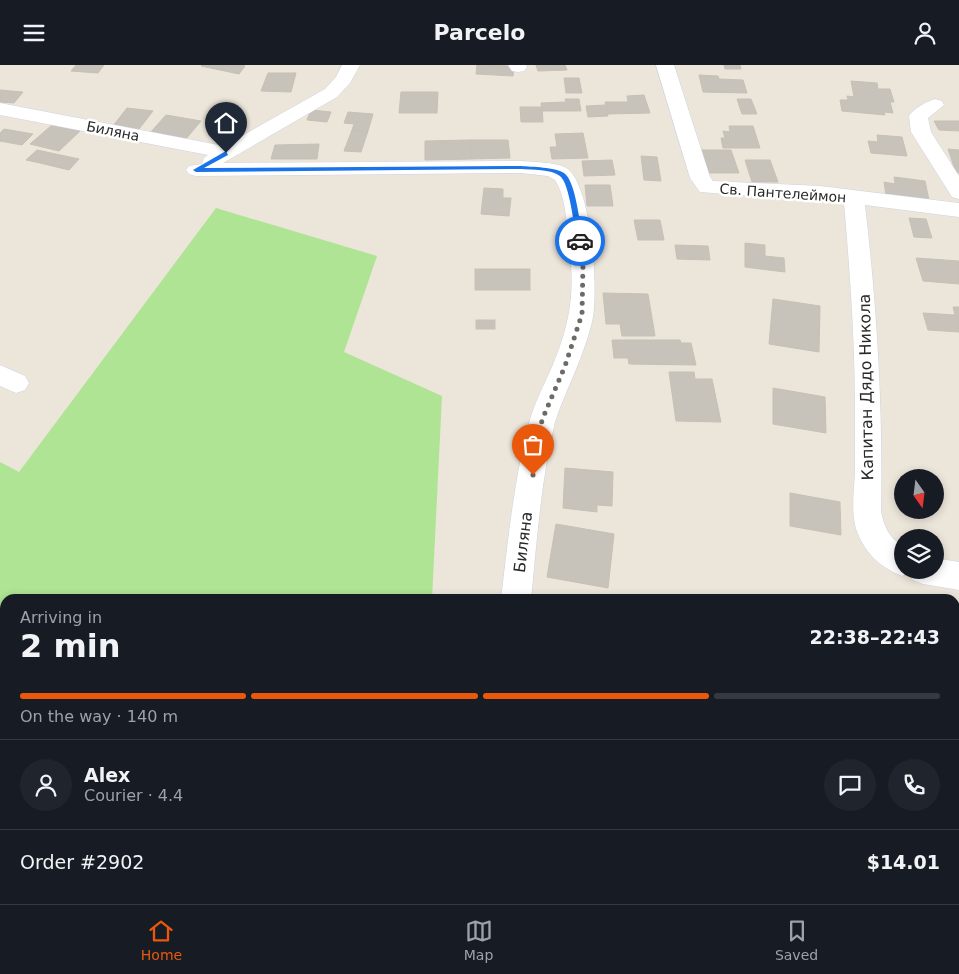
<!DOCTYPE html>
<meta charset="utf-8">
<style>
:root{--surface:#171b24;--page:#20242c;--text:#f1f3f6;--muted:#9ea1a6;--line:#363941;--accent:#ea580c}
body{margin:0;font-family:"DejaVu Sans",sans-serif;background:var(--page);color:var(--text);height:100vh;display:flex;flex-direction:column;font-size:19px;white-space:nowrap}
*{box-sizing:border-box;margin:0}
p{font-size:16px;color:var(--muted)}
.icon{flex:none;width:28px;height:28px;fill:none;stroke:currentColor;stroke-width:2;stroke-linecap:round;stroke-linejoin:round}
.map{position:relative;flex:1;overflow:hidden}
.details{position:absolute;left:0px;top:529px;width:960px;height:311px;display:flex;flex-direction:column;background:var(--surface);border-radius:15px 15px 0 0;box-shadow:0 2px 8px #0003}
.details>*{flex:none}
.needle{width:32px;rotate:166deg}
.buttons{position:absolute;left:894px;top:404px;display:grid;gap:10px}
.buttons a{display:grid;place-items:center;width:50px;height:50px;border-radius:50%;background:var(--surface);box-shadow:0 2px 8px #0003;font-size:25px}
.pin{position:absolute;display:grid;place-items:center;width:42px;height:42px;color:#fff;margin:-51px -21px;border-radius:50% 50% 50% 0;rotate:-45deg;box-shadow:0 0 5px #0007}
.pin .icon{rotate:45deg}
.courier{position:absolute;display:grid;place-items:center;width:50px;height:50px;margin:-25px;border:4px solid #1a73e8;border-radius:50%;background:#fff;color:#222;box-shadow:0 1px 6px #0007}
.summary em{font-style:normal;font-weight:700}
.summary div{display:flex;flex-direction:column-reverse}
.summary{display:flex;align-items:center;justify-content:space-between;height:85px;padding:0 20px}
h1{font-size:32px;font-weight:700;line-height:38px}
.bar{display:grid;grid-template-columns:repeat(4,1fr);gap:8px 5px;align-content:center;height:60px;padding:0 20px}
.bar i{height:6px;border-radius:4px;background:var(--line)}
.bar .selected{background:var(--accent)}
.bar p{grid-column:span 4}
.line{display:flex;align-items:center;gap:12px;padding:0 20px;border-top:1px solid var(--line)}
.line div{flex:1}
.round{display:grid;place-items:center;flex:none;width:52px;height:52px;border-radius:26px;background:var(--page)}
header{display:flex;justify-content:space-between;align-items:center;height:65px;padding:0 20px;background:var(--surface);font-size:22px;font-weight:700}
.menu{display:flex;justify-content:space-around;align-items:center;height:70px;border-top:1px solid var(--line);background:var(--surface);font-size:14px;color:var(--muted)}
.menu a{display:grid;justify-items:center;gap:2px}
.menu .selected{color:var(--accent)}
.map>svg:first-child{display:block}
.green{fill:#aee494}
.building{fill:#c7c2ba;stroke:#c7c1b4}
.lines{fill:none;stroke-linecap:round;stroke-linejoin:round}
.minor-casing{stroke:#cfd2e2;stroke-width:1}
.minor{fill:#fff;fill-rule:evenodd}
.route{fill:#1a73e8}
.done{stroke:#6d6b67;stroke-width:5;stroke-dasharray:0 9}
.labels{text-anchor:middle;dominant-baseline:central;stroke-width:5;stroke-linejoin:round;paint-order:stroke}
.far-street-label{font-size:14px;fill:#292929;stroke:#fff}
.street-label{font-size:16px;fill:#292929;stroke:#fff}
</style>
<header><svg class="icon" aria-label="menu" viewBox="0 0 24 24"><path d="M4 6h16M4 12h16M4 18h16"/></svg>Parcelo<svg class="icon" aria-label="person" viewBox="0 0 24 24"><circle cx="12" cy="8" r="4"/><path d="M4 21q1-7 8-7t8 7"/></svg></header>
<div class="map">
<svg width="959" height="839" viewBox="0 0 959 839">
<rect width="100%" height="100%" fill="#ece5da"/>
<path class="green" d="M216,143L377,191L344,287L442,331L432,534H5V835H416V839H0V397L19,407Z"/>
<g class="building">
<path d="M76,0H104L98,8L71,6Z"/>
<path d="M203,0H241L245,1L239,9L201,1Z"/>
<path d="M477,0L514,1L513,11L476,9Z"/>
<path d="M536,0H565L567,5L538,6Z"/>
<path d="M724,0H740L741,4H725Z"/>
<path d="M268,8H296L291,27L261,26Z"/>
<path d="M699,10L718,11L719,14L743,15L747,28L703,27Z"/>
<path d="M564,13H579L582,28H566Z"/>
<path d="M851,16L877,18L878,24H890L894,37H890L893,48L884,47L885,50L842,46L840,35H848L847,31L854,32Z"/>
<path d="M0,25L23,27L14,38L0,37Z"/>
<path d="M401,27H438L437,48H399Z"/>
<path d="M644,30L650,48L608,49L605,37H628L627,31Z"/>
<path d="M565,34H579L581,46H542L541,38L566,37Z"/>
<path d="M737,34H751L757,49H742Z"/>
<path d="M605,40L608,51L588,52L586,41Z"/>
<path d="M520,42H542L543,57H521Z"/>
<path d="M127,43L153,46L139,64L113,61Z"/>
<path d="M311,45L331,47L327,57L307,55Z"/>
<path d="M348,47L373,49L368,66L352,65L354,59L344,58Z"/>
<path d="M166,50L201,56L185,75L150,68Z"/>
<path d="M934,56H959V66L939,65Z"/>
<path d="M52,60L80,66L59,86L30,79Z"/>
<path d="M729,61H753L760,83H723L721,73H725L723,66L730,67Z"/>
<path d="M4,64L33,69L22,80L0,76V68Z"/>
<path d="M352,65L368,66L361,87L344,86Z"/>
<path d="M583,68L588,93L552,94L550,82H557L555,69Z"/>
<path d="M877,70L902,72L907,91L871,88L868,76L878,77Z"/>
<path d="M470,75H508L510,93L471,94Z"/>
<path d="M470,75L471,94L425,95V76Z"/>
<path d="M319,79L317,94H271L275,80Z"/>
<path d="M948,84L959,85V108H956Z"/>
<path d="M37,85L51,88L40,98L26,95Z"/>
<path d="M699,85H731L739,108H706Z"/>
<path d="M51,88L79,94L69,105L40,98Z"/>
<path d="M641,91L657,92L661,116L644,115Z"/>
<path d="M612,95L615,110L584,111L582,96Z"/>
<path d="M745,95H770L778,117H752Z"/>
<path d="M894,112L925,116L929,135L886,130L884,117L895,119Z"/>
<path d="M585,120H610L613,141H587Z"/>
<path d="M484,123L503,124V133H511L509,151L481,149Z"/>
<path d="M909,153L926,154L932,173L914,172Z"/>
<path d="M634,155H660L664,175H638Z"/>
<path d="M745,178L765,180V191L784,193L785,207L745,202Z"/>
<path d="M675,180L708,181L710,195L677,194Z"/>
<path d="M916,193L959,196V219L923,216Z"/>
<rect x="475" y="204" width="55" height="21"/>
<path d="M603,228L648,229L655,271H622L620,259H606Z"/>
<path d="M773,234L820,241L819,287L769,279Z"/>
<path d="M953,242H959V267L928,265L923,248L955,250Z"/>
<rect x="476" y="255" width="19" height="9"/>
<path d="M612,275H680L681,278H691L696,300L629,299L628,293H614Z"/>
<path d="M669,307H694L695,314H712L721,357L676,356Z"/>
<path d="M773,323L825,332L826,368L773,359Z"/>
<path d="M565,403L613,407L612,441L597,440V447L563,443Z"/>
<path d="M790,428L840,437L841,470L790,461Z"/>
<path d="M556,459L614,469L608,523L547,512Z"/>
<path d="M955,629H959V655L955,654Z"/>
</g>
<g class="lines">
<defs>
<g id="minor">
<path d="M342,0H360L350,18L337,32L223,98L521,96C533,97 560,97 569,105C592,126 599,228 592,257C586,281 576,305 566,328C562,338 558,347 555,357C541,414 537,475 531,534H501C508,475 514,415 529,358C534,339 544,320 552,302C573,252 575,222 568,169C566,152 565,130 555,115L548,111L521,108L196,111L189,109L186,105L189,101L202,99L204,93L208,90L0,50V38L224,81L325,24L336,12Z"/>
<path d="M508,0H526L527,2L524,6L518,7L512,6Z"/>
<path d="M656,0H674L710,112L713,116L820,121L959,138V152L865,140C877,242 883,344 881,446C884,462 889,472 902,481V505H935V493L959,497V525L923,519L913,515L909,508L902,511C879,502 864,487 856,464C851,445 854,426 855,407C855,387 855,366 855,346C855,277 850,207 844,138L700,127L690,113Z"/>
<path d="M935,34L942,36L944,40L928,53L931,67L959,111V134L952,132L911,67L909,51C914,43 926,37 935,34Z"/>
<path d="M0,300L25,311L29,318L25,325L16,328L0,321Z"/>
<path d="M522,835H560L561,839H523Z"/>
</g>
</defs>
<use href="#minor" class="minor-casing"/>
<use href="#minor" class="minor"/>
</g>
<path class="route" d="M226,86L228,90L204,103L521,101C532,102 555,102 564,108C576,116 580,161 583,176L580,178L577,176C574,163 570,119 560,111C551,104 532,105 521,104L196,107L193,105Z"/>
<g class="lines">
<path class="done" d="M533,410L542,355L565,301L582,249L583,199L580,176"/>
</g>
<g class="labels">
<g class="far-street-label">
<text transform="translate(113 66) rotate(11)">Биляна</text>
<text transform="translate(783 128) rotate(4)">Св. Пантелеймон</text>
</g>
<g class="street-label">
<text transform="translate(866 322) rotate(-91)">Капитан Дядо Никола</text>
<text transform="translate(523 477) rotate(-83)">Биляна</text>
</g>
</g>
</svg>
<div class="buttons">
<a><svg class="needle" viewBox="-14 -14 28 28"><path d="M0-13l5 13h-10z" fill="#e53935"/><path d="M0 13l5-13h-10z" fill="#9ea1a6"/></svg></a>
<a><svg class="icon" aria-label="layers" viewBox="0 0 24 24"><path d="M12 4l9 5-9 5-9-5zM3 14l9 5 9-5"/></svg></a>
</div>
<div class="pin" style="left:533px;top:410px;background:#ea580c"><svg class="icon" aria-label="bag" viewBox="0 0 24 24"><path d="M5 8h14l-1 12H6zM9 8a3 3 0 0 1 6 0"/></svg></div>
<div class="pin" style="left:226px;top:88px;background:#1f2937"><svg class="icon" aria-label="home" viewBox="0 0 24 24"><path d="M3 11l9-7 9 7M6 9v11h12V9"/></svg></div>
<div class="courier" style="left:580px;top:176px"><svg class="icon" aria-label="car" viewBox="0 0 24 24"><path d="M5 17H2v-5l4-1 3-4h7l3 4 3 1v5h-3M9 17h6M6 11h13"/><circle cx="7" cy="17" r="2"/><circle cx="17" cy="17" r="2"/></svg></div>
<section class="details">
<div class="summary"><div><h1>2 min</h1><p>Arriving in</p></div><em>22:38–22:43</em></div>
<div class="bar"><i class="selected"></i><i class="selected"></i><i class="selected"></i><i></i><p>On the way · 140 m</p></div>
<div class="line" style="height:90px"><a class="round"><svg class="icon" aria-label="person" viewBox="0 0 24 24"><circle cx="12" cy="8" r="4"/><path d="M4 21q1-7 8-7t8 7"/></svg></a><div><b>Alex</b><p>Courier · 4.4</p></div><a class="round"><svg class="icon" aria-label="chat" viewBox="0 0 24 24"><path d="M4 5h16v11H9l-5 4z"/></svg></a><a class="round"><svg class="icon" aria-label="phone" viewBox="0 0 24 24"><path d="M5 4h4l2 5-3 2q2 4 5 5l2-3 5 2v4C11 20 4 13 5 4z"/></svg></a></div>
<div class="line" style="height:65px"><div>Order #2902</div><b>$14.01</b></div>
</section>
</div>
<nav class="menu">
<a class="selected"><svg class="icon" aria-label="home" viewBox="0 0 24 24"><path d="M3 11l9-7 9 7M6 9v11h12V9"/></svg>Home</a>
<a><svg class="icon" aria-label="map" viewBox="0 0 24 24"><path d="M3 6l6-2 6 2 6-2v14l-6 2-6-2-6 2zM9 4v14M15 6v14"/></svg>Map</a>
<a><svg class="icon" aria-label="saved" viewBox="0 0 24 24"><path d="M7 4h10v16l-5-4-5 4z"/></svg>Saved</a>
</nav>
